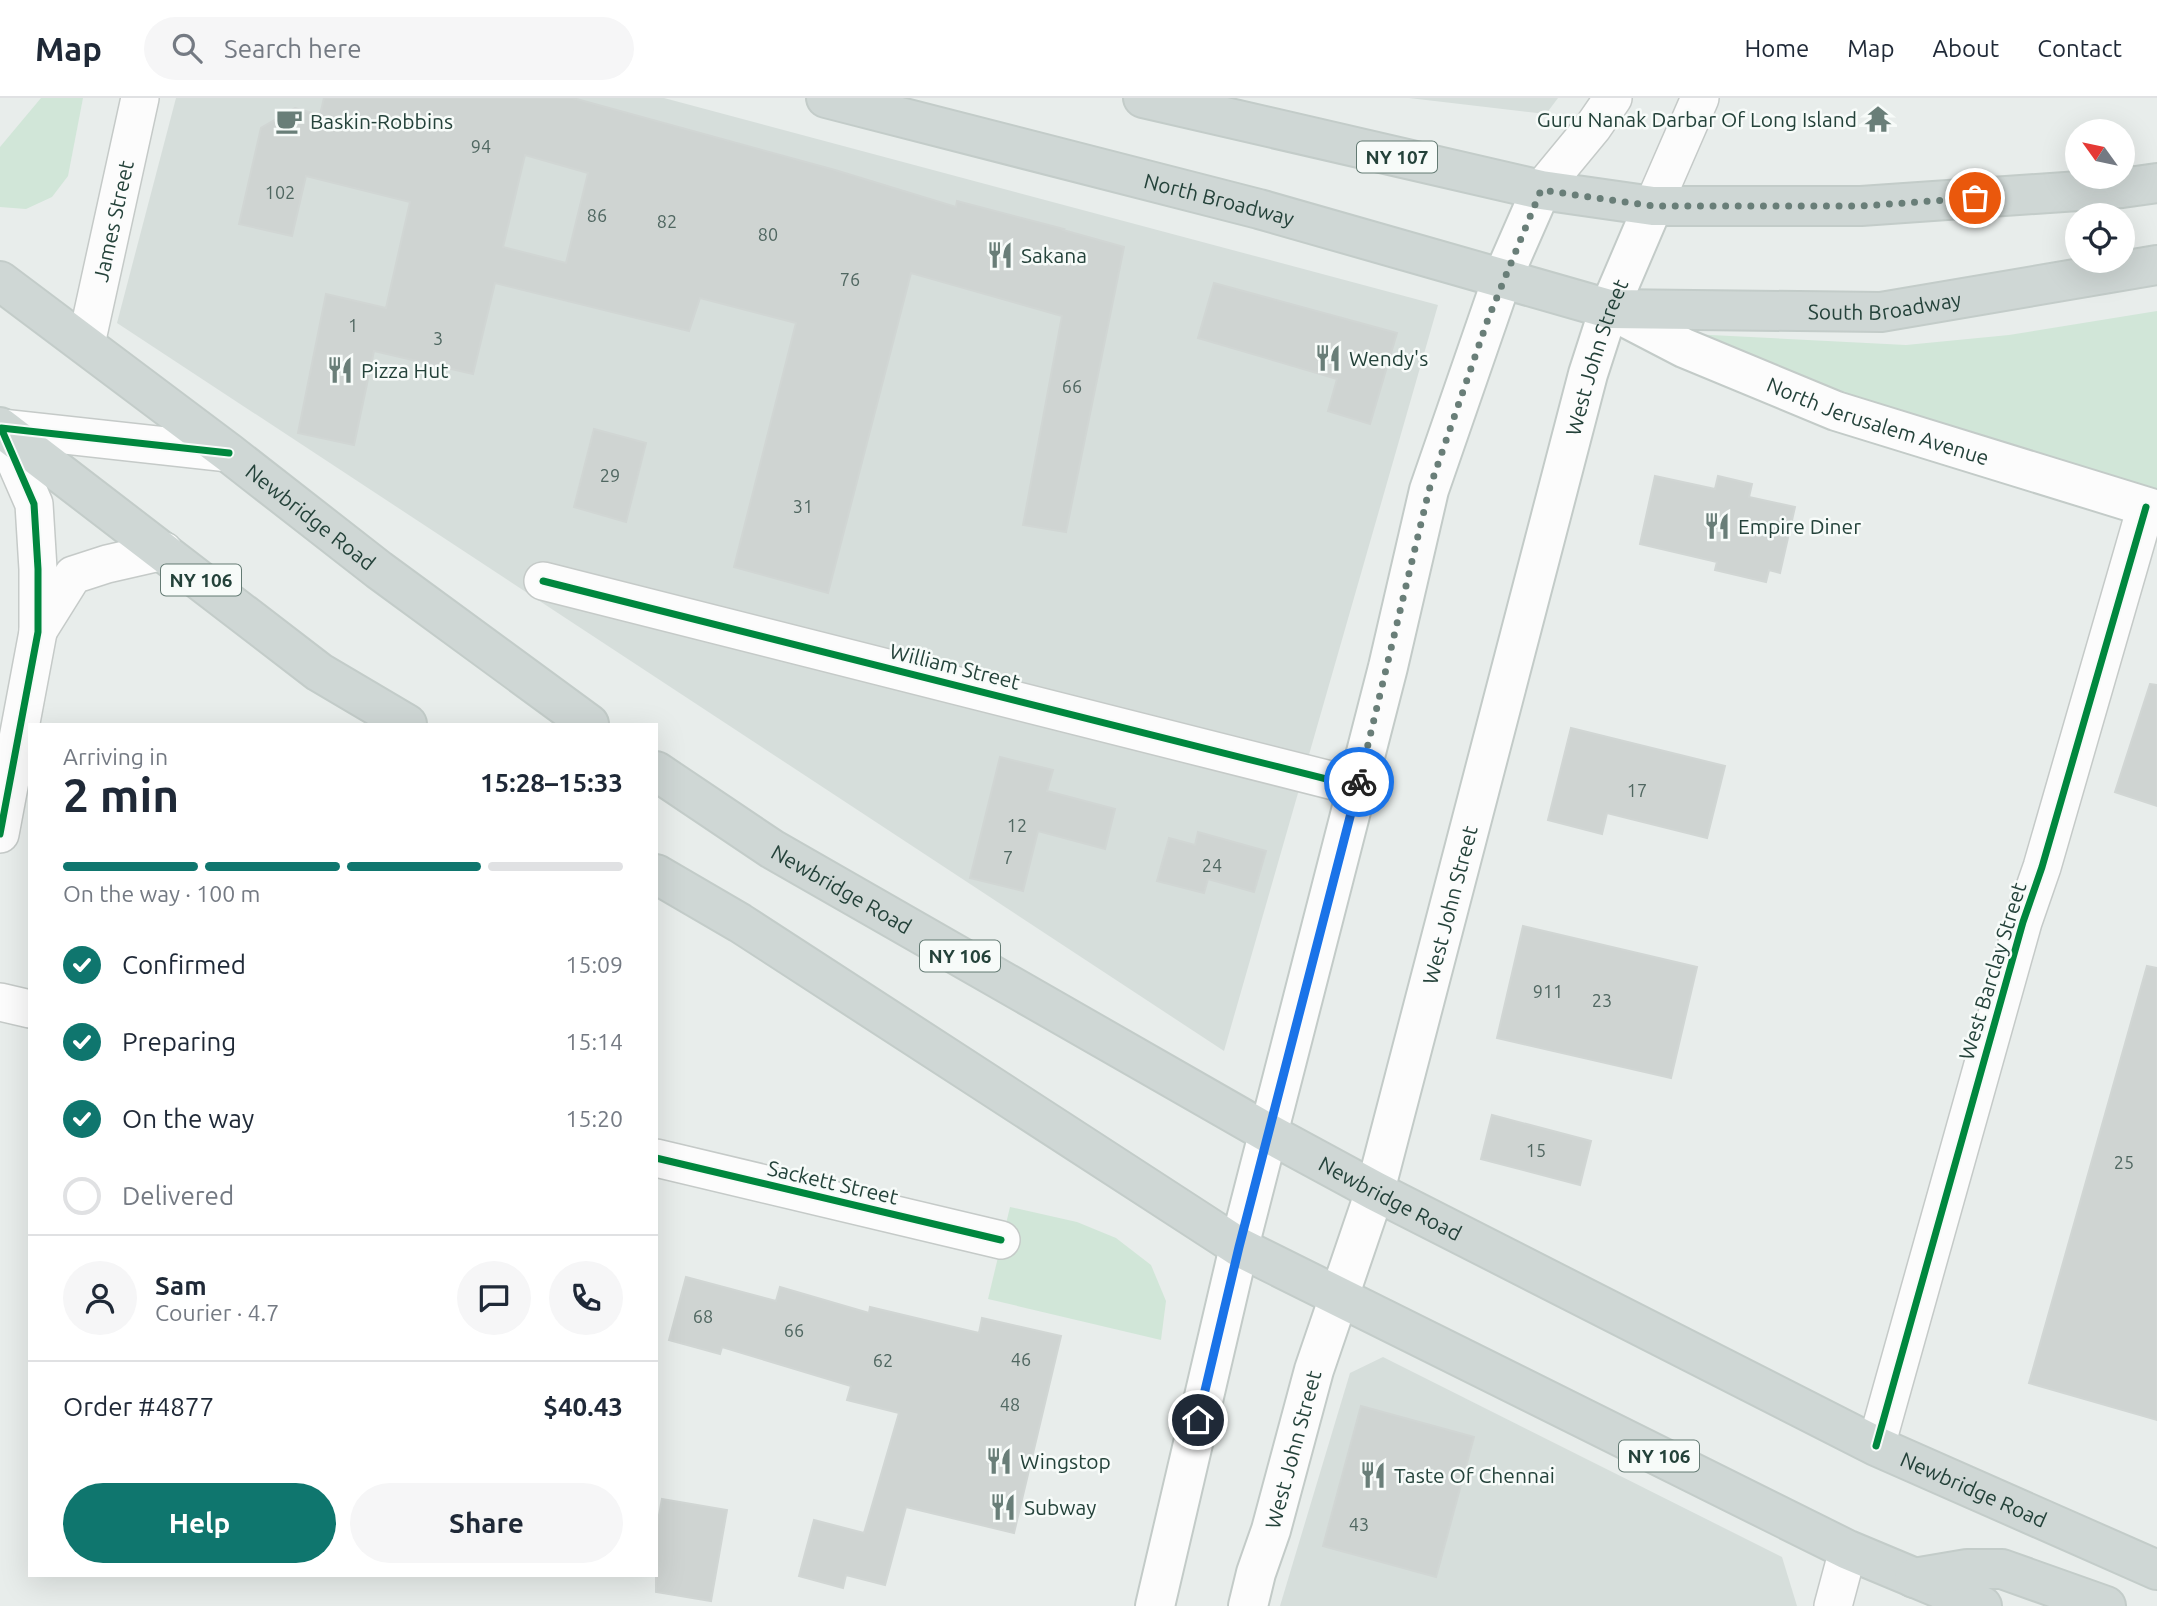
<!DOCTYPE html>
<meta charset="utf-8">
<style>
:root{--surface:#fff;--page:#f6f6f7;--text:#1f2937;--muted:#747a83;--line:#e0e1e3;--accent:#0f766e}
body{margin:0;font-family:Ubuntu,sans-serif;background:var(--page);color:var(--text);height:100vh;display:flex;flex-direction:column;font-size:26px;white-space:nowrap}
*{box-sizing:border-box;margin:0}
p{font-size:23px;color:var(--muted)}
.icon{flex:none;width:38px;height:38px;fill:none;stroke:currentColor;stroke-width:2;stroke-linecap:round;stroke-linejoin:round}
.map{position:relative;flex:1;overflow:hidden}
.sheet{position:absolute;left:28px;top:625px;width:630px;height:854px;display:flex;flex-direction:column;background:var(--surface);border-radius:0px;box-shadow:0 7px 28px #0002}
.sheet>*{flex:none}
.needle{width:46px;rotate:303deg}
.fabs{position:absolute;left:2065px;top:21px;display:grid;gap:14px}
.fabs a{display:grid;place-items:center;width:70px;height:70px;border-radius:50%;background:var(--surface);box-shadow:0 7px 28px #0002;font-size:35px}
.pin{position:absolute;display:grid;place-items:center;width:60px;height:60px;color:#fff;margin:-30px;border:4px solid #fff;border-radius:50%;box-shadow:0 2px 7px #0007}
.courier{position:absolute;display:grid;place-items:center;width:70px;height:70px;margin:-35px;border:5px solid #1a73e8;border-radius:50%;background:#fff;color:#222;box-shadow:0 2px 9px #0007}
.headline em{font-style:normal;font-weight:700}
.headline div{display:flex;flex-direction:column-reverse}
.headline{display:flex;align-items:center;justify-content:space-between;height:119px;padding:0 35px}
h1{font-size:46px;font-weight:700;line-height:52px}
.bar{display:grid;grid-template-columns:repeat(4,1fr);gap:10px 7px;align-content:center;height:84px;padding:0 35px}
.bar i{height:9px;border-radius:5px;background:var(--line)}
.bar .on{background:var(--accent)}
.bar p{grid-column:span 4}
.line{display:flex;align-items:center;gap:18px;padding:0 35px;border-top:2px solid var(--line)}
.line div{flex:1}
.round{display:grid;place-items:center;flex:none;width:74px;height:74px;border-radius:37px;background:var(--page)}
ol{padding:0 35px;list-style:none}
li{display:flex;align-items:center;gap:21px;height:77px}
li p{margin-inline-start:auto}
li .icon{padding:7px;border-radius:50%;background:var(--accent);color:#fff;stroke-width:4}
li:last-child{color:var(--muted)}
li i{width:38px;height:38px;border:4px solid var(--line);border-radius:50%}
.button{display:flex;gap:14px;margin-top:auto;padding:14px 35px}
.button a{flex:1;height:80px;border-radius:42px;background:var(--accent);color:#fff;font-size:28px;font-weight:700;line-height:80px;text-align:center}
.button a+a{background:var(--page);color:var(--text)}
header{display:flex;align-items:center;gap:42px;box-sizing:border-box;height:98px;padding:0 35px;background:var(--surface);border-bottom:2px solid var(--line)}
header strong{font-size:33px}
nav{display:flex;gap:38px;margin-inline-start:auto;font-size:24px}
.search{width:490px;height:63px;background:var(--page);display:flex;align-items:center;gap:18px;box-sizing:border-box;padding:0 24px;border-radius:38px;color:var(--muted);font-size:26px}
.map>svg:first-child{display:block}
.built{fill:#d6dedb}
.green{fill:#d1e6d8}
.building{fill:#cfd4d2;stroke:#d1d6d4;stroke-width:2;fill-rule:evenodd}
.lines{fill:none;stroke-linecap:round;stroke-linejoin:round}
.minor-casing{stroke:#c5cac8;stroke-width:40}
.secondary-casing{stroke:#c3cbc8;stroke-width:42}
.primary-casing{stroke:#c3ccc9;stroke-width:42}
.minor{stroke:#fcfcfc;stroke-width:37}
.secondary{stroke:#fcfcfc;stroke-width:38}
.primary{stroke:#cfd7d5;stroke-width:38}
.cycleway-casing{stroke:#f7fbf9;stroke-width:11}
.cycleway{stroke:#00873e;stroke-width:7}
.done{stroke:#697e78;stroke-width:7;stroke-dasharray:0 12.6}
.route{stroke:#1a73e8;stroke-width:9}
.labels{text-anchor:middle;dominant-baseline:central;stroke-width:5;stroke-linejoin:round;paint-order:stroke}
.number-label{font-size:18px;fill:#506761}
.shield{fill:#f7fbf9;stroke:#637a73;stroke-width:2}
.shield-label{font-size:19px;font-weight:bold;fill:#24423a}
.poi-label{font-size:21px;fill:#24423a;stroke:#f7fbf9;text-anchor:start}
.street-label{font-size:21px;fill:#24423a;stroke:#f7fbf9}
</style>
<header>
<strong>Map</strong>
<div class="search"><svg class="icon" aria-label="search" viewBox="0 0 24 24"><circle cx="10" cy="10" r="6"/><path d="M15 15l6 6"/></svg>Search here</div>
<nav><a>Home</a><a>Map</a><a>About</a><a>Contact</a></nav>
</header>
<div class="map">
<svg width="2157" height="1508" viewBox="0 0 2157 1508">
<rect width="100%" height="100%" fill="#e8edeb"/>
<g class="built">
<path d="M176,0H664L1438,207L1224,953L117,225Z"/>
<path d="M1409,0H1558L1546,16Z"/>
<path d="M1383,1259L1782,1459L1797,1508H1280L1350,1275Z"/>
</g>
<g class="green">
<path d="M41,0H83L68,78L52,99L26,111L0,109V49Z"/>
<path d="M2157,213V397L1742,261L1691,236L1906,247L2009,237Z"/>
<path d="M1010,1109L1077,1124L1116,1140L1151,1167L1166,1203L1161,1242L988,1201Z"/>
</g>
<g class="building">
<path d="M324,0H573L835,72L956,109L957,103L1064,131L1063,132L1124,149L1066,434L1023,427L1062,218L911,175L828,495L734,469L796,225L700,200L689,233L495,185L473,276L374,253L354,347L298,335L326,196L386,210L410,104L306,78L292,138L239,126L261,30L295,10L320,17ZM525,57L588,75L566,165L503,149Z"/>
<path d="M1214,185L1397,235L1370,326L1328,313L1337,281L1198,240Z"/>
<path d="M594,331L646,345L626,424L574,409Z"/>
<path d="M1655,378L1715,391L1718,378L1752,386L1749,399L1795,409L1780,475L1769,472L1766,484L1715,472L1717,464L1640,446Z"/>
<path d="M2150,586L2157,587V708L2115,694Z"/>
<path d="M1571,630L1725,668L1707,740L1607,715L1602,736L1548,722Z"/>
<path d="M1000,659L1053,672L1047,693L1115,711L1105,751L1038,733L1023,793L970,780Z"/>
<path d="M1198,734L1266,753L1254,794L1208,781L1204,795L1157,783L1169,740L1195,747Z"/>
<path d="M1523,828L1697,869L1671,980L1497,940Z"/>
<path d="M2147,868L2157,870V1322L2029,1285Z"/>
<path d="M1492,1017L1591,1043L1580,1087L1481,1061Z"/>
<path d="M686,1179L776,1203L780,1189L869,1215L870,1209L979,1235L982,1220L1061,1238L1014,1435L906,1409L885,1487L846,1477L843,1490L799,1478L814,1422L864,1435L899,1315L847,1302L851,1288L722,1249L720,1256L669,1242Z"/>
<path d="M1361,1308L1474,1339L1436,1479L1323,1448Z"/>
<path d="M662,1401L727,1412L711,1503L656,1494V1433Z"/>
</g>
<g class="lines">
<defs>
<g id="minor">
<path d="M1541,92L1593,29L1613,0"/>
<path d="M1653,108L1700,0"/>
<path id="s1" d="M86,246L140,0"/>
<path d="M543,483L1358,689"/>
<path d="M38,533L73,477L107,466L164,453"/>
<path d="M0,736L38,534V471L34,406L1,330L229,355"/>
<path d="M0,904L30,911"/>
<path d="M656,1060L1001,1142"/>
<path d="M1876,1348L2023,824L2042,769L2146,409"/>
<path d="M1833,1508L1848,1452"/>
</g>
<g id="secondary">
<path id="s2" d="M1609,211L1684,250L1836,313L2157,412"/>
<path d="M1155,1508L1239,1149L1388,569L1429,392L1502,181L1541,92"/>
<path id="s3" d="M1248,1508L1256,1475L1271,1432L1314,1272L1375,1093L1588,276L1609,211L1653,108"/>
</g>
<g id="primary">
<path id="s4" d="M826,0L1259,111L1609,211L1881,214L2157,167"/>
<path d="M1143,0L1541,92L1653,108H1861L2122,90L2157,85"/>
<path id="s5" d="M0,183L229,355L379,472L589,626"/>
<path d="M0,329L319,574L407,626"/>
<path id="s6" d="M656,673L772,751L1268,1035L1375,1093L1876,1348L2157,1472"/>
<path d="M656,776L740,825L1239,1149L1848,1452L1982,1508"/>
<path d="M1914,1480L1967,1471H2002L2106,1508"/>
</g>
</defs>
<use href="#minor" class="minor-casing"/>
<use href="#secondary" class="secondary-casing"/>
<use href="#primary" class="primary-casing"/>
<use href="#minor" class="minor"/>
<use href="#secondary" class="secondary"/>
<use href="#primary" class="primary"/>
<defs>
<g id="cycleway">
<path d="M543,483L1358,689"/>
<path d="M0,736L38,534V471L34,406L1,330L229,355"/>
<path d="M656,1060L1001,1142"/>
<path d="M1876,1348L2023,824L2042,769L2146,409"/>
</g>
</defs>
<use href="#cycleway" class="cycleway-casing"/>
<use href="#cycleway" class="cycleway"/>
</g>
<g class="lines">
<path class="done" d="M1359,684L1429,392L1488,221L1541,92L1653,108H1861L1975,100"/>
<path class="route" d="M1198,1322L1239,1149L1359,684"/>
</g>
<defs>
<symbol id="temple-bare" viewBox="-9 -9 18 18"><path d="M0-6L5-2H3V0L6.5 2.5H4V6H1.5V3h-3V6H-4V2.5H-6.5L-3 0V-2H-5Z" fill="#697e78" stroke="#f7fbf9" stroke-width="2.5" paint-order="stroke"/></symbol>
<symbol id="cafe-bare" viewBox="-9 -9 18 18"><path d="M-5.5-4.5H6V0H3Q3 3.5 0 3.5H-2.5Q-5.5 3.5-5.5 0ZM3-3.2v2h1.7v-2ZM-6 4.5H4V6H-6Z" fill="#697e78" stroke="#f7fbf9" stroke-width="2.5" paint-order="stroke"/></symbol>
<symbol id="restaurant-bare" viewBox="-9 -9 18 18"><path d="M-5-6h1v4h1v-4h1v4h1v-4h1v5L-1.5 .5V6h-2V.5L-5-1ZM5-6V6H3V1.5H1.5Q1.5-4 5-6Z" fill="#697e78" stroke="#f7fbf9" stroke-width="2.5" paint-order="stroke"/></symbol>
</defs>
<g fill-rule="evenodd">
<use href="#temple-bare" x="1859" y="2" width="38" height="38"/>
<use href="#cafe-bare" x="270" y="4" width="38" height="38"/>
<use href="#restaurant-bare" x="981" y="138" width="38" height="38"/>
<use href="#restaurant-bare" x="1309" y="241" width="38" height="38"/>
<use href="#restaurant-bare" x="321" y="253" width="38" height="38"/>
<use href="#restaurant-bare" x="1698" y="409" width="38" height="38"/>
<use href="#restaurant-bare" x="980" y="1344" width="38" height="38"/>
<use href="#restaurant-bare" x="1354" y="1358" width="38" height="38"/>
<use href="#restaurant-bare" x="984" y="1390" width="38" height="38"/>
</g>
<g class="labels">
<g class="number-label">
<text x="481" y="48">94</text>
<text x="280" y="94">102</text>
<text x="597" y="117">86</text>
<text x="667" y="123">82</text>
<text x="768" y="136">80</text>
<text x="850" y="181">76</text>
<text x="353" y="227">1</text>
<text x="438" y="240">3</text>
<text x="1072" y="288">66</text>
<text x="610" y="377">29</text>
<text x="803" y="408">31</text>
<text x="1637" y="692">17</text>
<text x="1017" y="727">12</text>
<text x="1008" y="759">7</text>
<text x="1212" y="767">24</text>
<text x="1548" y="893">911</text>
<text x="1602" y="902">23</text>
<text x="1536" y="1052">15</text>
<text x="2124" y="1064">25</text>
<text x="703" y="1218">68</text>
<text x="794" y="1232">66</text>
<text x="1021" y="1261">46</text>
<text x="883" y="1262">62</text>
<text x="1010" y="1306">48</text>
<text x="1359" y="1426">43</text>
</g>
<g class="shield">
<rect x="1357" y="43.5" width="80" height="31" rx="5"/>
<rect x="161" y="466.5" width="80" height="31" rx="5"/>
<rect x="920" y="842.5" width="80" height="31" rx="5"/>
<rect x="1619" y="1342.5" width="80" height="31" rx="5"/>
</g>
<g class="shield-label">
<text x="1397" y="59">NY 107</text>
<text x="201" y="482">NY 106</text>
<text x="960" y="858">NY 106</text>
<text x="1659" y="1358">NY 106</text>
</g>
<g class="poi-label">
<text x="1857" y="21" text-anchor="end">Guru Nanak Darbar Of Long Island</text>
<text x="310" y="23">Baskin-Robbins</text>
<text x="1021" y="157">Sakana</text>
<text x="1349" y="260">Wendy's</text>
<text x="361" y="272">Pizza Hut</text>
<text x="1738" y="428">Empire Diner</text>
<text x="1020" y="1363">Wingstop</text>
<text x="1394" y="1377">Taste Of Chennai</text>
<text x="1024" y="1409">Subway</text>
</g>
<g class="street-label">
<text stroke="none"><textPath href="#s4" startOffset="406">North Broadway</textPath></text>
<text stroke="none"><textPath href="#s1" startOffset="126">James Street</textPath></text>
<text stroke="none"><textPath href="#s4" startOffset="1087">South Broadway</textPath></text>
<text stroke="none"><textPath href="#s3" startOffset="1297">West John Street</textPath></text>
<text stroke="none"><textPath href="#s2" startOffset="292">North Jerusalem Avenue</textPath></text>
<text stroke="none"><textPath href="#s5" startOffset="390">Newbridge Road</textPath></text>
<text transform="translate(955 568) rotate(14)">William Street</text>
<text stroke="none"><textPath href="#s6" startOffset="220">Newbridge Road</textPath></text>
<text stroke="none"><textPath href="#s3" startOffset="730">West John Street</textPath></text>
<text transform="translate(1992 873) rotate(-73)">West Barclay Street</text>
<text transform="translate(833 1084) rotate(13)">Sackett Street</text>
<text stroke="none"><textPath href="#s6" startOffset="850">Newbridge Road</textPath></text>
<text stroke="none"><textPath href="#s3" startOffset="163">West John Street</textPath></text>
<text stroke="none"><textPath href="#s6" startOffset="1502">Newbridge Road</textPath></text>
</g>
</g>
</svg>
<div class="fabs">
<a><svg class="needle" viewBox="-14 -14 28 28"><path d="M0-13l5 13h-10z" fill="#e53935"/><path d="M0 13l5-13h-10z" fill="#747a83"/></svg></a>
<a><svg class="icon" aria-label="locate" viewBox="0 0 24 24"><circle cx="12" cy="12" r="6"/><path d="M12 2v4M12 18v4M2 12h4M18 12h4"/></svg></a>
</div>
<div class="pin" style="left:1975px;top:100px;background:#ea580c"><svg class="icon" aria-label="bag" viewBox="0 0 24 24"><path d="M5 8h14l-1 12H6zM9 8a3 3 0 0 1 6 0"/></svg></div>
<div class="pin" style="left:1198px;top:1322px;background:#1f2937"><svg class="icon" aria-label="home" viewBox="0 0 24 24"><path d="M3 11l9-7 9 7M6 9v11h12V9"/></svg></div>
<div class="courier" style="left:1359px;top:684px"><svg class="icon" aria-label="bike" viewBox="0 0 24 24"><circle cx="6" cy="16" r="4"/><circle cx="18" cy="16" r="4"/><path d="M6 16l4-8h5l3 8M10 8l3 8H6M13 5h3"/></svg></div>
<section class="sheet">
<div class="headline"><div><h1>2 min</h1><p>Arriving in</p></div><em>15:28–15:33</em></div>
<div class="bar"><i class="on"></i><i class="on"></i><i class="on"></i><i></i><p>On the way · 100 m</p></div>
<ol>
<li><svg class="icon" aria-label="check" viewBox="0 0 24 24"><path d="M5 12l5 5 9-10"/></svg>Confirmed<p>15:09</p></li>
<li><svg class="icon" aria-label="check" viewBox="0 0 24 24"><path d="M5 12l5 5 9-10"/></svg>Preparing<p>15:14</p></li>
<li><svg class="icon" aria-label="check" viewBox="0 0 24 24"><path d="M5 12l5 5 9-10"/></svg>On the way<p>15:20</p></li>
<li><i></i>Delivered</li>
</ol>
<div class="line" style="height:126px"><a class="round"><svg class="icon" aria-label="person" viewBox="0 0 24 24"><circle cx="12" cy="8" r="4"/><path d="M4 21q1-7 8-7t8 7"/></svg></a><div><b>Sam</b><p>Courier · 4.7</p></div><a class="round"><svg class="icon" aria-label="chat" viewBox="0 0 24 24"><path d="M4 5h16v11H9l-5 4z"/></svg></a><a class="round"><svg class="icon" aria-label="phone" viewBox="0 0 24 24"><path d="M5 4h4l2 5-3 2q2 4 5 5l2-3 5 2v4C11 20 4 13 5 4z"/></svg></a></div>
<div class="line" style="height:91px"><div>Order #4877</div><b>$40.43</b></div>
<div class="button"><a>Help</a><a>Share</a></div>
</section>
</div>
